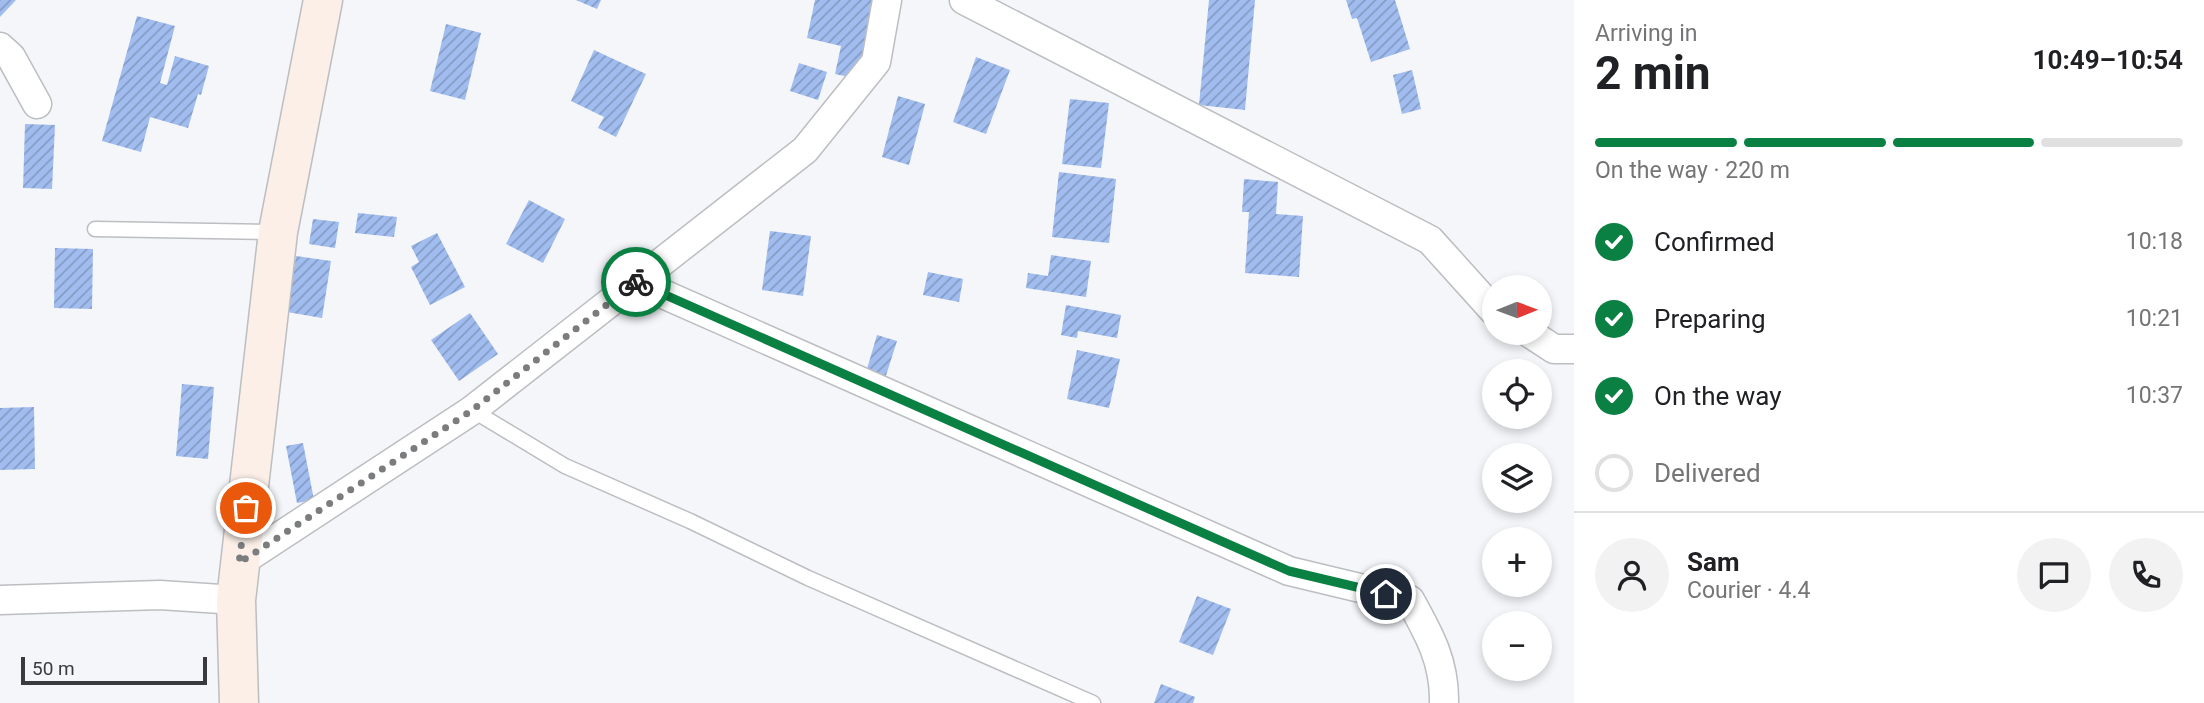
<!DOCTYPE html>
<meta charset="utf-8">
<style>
:root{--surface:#fff;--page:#f2f2f2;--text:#202124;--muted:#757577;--line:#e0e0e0;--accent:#0b8043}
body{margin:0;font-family:Roboto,sans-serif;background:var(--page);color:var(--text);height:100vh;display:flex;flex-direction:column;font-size:26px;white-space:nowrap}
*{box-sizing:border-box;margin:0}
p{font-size:23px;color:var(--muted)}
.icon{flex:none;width:38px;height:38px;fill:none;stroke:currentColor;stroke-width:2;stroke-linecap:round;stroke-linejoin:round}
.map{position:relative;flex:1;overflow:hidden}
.panel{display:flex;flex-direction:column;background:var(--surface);width:630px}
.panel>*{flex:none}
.needle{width:46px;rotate:89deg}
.controls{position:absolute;left:1482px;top:275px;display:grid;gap:14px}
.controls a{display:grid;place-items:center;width:70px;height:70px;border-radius:50%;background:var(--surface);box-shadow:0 4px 10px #0003;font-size:35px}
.scale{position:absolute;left:21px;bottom:18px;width:186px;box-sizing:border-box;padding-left:7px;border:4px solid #393a3c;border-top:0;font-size:19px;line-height:24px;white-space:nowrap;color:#393a3c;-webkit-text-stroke:5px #f4f6fa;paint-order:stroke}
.pin{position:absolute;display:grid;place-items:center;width:60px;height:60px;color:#fff;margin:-30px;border:4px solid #fff;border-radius:50%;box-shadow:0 2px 7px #0007}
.courier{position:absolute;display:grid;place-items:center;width:70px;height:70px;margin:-35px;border:5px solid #0b8043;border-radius:50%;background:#fff;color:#222;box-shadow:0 2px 9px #0007}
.head em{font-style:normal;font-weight:700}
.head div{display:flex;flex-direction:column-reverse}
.head{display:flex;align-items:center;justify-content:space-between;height:119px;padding:0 21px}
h1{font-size:46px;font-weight:700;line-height:52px}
.bar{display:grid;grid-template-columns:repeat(4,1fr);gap:10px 7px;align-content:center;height:84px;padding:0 21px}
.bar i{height:9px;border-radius:5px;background:var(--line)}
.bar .selected{background:var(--accent)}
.bar p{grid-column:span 4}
.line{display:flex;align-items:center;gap:18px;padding:0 21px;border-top:2px solid var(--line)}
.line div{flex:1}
.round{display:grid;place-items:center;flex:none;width:74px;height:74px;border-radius:37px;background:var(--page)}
ol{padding:0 21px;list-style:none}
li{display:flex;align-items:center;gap:21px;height:77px}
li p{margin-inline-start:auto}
li .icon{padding:7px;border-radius:50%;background:var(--accent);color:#fff;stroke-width:4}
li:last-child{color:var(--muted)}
li i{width:38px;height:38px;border:4px solid var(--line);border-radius:50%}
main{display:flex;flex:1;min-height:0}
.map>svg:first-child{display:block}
.building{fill:url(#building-hatch)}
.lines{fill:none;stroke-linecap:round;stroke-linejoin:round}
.lane-casing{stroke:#bcbec1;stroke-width:17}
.street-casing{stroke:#bcbec1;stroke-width:31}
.secondary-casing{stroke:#bcbec1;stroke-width:41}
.lane{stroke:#fff;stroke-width:14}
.street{stroke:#fff;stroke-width:28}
.secondary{stroke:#fbefe8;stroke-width:38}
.done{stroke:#7a7c7e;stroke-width:7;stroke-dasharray:0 12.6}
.route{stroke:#0b8043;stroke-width:9}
</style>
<main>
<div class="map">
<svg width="1574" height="703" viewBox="0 0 1574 703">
<defs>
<pattern id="building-hatch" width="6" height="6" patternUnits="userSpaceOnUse" patternTransform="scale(1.75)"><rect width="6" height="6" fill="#a1bdf0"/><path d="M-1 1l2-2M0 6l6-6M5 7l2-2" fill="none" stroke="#849bc4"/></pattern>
</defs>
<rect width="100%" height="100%" fill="#f4f6fa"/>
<g class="building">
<path d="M0,0H16L0,17Z"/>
<path d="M576,0H601L597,9Z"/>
<path d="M815,0H876L859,79L835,74L841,46L807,38Z"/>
<path d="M1209,0H1255L1245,110L1199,105Z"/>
<path d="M1346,0H1395L1410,49L1371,62L1357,18L1352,19Z"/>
<path d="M137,16L175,26L160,83L167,85L175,56L209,66L201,95L198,94L188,128L150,117L141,152L102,141Z"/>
<path d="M446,24L481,33L465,100L430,91Z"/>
<path d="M594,50L646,74L616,137L598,128L604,117L571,101Z"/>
<path d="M976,57L1010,70L986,134L953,122Z"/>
<path d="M799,63L827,72L818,100L790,91Z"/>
<path d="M1412,70L1421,109L1402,114L1393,75Z"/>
<path d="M898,96L925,104L909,165L882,157Z"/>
<path d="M1070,99L1109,103L1101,168L1062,164Z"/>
<path d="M25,124L55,125L52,189L23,188Z"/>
<path d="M1059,172L1116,179L1109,243L1052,237Z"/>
<path d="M1244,179L1278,182L1276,214L1303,216L1299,277L1245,273L1249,212H1242Z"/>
<path d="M529,200L565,219L543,263L506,244Z"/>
<path d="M358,213L397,217L394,237L355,233Z"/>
<path d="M313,219L339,222L335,248L309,244Z"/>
<path d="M770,231L811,236L803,296L762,290Z"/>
<path d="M437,233L465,287L430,305L411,267L419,262L411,246Z"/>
<path d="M55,248L93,249L92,309L54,308Z"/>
<path d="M1051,255L1091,261L1086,297L1026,288L1028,273L1048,276Z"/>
<path d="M296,256L331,261L322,318L287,312Z"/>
<path d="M928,272L963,279L959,302L923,295Z"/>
<path d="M1066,305L1121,315L1117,338L1078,331L1077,338L1061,335Z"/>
<path d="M470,313L498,354L459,381L431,340Z"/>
<path d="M877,335L897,341L883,385L864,379Z"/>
<path d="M1077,350L1120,359L1109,408L1067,399Z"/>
<path d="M182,384L214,387L208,459L176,456Z"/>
<path d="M34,407L35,469L0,470V408Z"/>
<path d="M303,443L314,500L297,503L286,446Z"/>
<path d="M1197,596L1231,609L1213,655L1179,642Z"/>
<path d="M1161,684L1195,697L1193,703H1154Z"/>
</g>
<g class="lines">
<defs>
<g id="lane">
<path d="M95,229L276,232"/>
<path d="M472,410L565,466L690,521L808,578L1093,703"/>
</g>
<g id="street">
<path d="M964,0L1430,240L1494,311"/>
<path d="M0,47L11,57L37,104"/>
<path d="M636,282L1289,571L1410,600C1429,634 1445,662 1444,703"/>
<path d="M1528,332L1554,349H1574"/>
<path d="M239,563L471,411L805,150L876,62L887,0"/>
<path d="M0,600L160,595L236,600"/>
</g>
<path id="secondary" d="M239,703L236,600L278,232L323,0"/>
</defs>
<use href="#lane" class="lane-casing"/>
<use href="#street" class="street-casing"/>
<use href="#secondary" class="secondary-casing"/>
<use href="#lane" class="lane"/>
<use href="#street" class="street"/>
<use href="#secondary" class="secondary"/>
</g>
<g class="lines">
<path class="done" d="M246,508L239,563L471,411L636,282"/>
<path class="route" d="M636,282L1289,571L1386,594"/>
</g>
</svg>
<div class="controls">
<a><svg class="needle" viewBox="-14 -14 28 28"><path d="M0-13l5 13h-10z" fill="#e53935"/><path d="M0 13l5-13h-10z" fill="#757577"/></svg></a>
<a><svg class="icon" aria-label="locate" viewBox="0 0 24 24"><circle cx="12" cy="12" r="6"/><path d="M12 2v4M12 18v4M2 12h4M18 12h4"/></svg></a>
<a><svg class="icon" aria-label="layers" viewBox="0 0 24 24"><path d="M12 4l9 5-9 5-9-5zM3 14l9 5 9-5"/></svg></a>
<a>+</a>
<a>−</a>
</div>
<div class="scale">50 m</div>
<div class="pin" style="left:246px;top:508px;background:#ea580c"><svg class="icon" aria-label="bag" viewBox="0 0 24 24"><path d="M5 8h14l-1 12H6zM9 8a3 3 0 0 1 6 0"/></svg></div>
<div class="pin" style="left:1386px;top:594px;background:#1f2937"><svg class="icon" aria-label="home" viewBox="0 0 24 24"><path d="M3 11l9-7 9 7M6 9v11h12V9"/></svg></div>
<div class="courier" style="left:636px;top:282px"><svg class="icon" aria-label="bike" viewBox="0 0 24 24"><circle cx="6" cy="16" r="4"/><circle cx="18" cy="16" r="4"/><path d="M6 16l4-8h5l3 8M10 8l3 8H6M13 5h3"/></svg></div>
</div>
<section class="panel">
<div class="head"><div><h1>2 min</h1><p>Arriving in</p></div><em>10:49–10:54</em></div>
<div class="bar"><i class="selected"></i><i class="selected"></i><i class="selected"></i><i></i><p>On the way · 220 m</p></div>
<ol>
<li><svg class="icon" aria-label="check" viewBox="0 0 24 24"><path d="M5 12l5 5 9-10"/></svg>Confirmed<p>10:18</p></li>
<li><svg class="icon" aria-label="check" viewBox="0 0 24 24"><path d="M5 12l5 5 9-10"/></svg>Preparing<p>10:21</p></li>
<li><svg class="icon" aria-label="check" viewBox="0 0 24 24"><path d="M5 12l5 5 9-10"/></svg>On the way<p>10:37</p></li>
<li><i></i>Delivered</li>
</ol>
<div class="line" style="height:126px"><a class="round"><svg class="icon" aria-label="person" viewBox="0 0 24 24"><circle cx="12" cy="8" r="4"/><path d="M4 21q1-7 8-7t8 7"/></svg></a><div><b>Sam</b><p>Courier · 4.4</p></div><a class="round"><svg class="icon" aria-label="chat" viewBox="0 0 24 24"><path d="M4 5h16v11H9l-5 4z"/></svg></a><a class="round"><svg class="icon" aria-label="phone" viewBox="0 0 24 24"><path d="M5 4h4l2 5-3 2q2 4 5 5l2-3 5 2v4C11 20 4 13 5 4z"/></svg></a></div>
</section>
</main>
